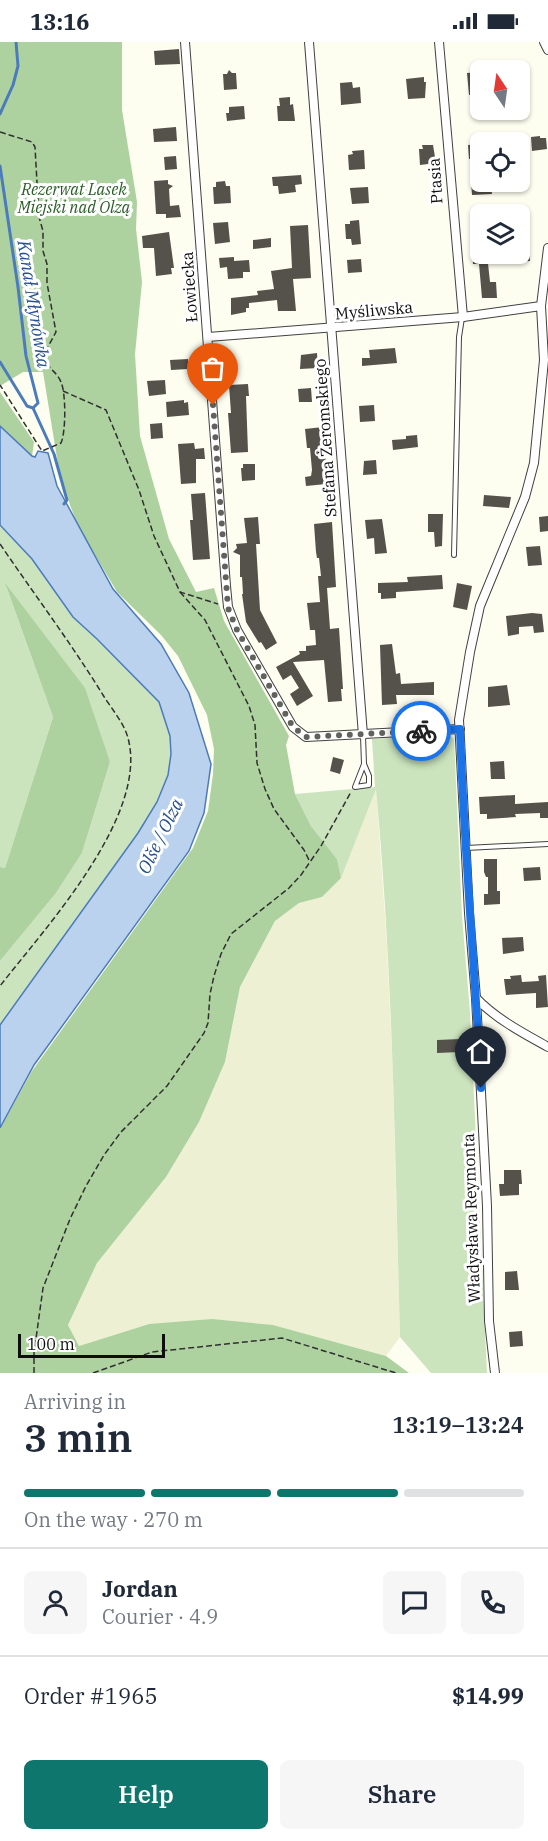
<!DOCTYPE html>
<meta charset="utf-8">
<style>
:root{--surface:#fff;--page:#f6f6f7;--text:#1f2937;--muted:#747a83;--line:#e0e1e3;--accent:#0f766e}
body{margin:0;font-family:"IBM Plex Serif",serif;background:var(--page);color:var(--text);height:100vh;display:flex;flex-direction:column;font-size:22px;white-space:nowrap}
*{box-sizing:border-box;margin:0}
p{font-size:20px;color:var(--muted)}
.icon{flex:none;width:33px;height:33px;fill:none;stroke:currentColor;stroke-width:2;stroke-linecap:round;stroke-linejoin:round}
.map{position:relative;height:1331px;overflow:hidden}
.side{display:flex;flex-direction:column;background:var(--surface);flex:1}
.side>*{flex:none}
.needle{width:39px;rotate:347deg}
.fabs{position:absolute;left:470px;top:18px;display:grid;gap:12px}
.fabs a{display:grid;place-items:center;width:60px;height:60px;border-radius:9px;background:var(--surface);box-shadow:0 2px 4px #0004;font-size:30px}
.scale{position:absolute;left:18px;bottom:15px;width:147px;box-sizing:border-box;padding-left:6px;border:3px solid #0e0e0e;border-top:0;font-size:16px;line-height:21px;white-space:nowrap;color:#0e0e0e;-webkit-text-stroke:4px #fff;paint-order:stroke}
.pin{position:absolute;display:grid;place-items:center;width:51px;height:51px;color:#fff;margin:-62px -26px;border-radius:50% 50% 50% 0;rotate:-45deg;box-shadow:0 0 6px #0007}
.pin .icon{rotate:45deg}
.courier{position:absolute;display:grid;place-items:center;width:60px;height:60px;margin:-30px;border:4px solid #1a73e8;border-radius:50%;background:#fff;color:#222;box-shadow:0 2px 8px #0007}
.overview em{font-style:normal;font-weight:600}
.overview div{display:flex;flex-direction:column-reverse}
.overview{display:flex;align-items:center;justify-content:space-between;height:102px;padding:0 24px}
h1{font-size:39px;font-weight:600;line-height:45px}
.bar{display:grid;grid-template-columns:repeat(4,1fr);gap:9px 6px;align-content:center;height:72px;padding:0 24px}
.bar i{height:8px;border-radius:4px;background:var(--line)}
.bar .current{background:var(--accent)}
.bar p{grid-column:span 4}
.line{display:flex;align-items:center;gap:15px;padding:0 24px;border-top:2px solid var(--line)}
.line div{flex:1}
.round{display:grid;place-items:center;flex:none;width:63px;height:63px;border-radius:9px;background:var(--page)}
.action{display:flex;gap:12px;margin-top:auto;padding:12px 24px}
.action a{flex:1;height:69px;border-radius:9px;background:var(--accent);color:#fff;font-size:24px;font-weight:600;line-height:69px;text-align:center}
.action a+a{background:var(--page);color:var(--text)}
.status{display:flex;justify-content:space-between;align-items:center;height:42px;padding:0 30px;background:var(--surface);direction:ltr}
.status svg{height:16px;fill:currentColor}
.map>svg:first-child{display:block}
.farmland{fill:#eef0d3}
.green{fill:#cbe4be}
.forest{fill:#add29f}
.water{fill:#bbd2ee;stroke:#4b7bbc;stroke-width:1.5}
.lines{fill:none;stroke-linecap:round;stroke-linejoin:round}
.stream{stroke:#4b7bbc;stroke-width:3}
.building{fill:#55514b}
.service-casing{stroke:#414141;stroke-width:6}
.minor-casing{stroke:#414141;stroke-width:10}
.path{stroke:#303030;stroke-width:1.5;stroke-dasharray:6 3;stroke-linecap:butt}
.service{stroke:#fff;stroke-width:4}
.minor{stroke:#fff;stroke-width:8}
.done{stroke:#62625d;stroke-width:6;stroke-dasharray:0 10.8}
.route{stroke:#1a73e8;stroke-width:8}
.labels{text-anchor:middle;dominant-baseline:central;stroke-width:6;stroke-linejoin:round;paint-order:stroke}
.street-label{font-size:16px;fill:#0e0e0e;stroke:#fff}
.park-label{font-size:16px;font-style:italic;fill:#285d26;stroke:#fff}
.water-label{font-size:18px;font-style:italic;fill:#264f90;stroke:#fff}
</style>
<div class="status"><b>13:16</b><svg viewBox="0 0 49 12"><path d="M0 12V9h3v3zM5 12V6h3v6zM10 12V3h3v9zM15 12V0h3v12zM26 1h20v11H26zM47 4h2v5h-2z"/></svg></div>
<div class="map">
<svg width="548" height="1331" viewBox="0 0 548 1331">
<rect width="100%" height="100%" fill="#fdfdf0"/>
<path class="farmland" d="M376,745L387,904L393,1033L400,1295L386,1314L273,1283L149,1282L79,1304L68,1283L97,1221L166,1135L199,1080L225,1020L240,945L275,879L299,861L322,855Z"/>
<g class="green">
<path d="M0,483L32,517L73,575L97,597L159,660L170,694L171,712L168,733L157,760L138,791L0,983V919L56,851L82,811L110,720L6,544L53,675L5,826L0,825Z"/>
<path d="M448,692L454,697L462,874L470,971L487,1331H431L400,1295C395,1113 393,929 376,747L341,836L337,817L311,784L295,752L375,745L372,697Z"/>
</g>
<g class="forest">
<path d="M0,0H122V68L137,160L136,187L142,240L135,312L140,394L169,497L196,550L214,546L224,579L289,694L286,703L295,752L311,784L337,817L341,836L322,855L299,861L275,879L240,945L225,1020L199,1080L166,1135L97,1221L68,1283L79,1304L149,1282L212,1277L273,1283L386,1314L409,1331H0V1087L32,1029L193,806L208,769L213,732L214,707L207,673L178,614L161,593L117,550L78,484L70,463L58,422L43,330H23L0,344Z"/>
<path d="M0,350L34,400L32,414L0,384Z"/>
<path d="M5,541L85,646L110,720L82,811L56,851L0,919V825L5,826L53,675Z"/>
</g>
<path class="water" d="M0,384L32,414L35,415L38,409L48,411L57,444L113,547L161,602L189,651L211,722L204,771L189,809L34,1023L0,1086V983L138,791L157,760L168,733L171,712L170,694L159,660L97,597L73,575L32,517L0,483Z"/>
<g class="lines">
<g class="stream">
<path d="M0,72L13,43L18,24L16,0"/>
<path d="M0,124L18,245L26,314L38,361L33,366"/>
<path d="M0,320L27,364L33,366L54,412L67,458L64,462"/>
</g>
</g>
<g class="building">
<path d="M179,7L180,22L155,23L154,9Z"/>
<path d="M229,28L232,31H236L237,47L224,48L223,32H227Z"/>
<path d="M480,30L478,52L469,53L467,31Z"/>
<path d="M424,35V40H426L425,56L408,57L406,37Z"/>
<path d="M352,40L353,46L360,45L361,61L341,63L340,41Z"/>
<path d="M290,55V63L293,62L295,79H278L277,64H280L279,56Z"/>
<path d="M244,64L245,77L227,79L226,71H229V65Z"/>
<path d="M176,85L177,99L154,100L153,87Z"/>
<path d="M540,94V96H546L547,107L532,109L531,95Z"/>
<path d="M480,102V116L469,117L468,103Z"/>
<path d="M422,103H433L436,121L420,123L419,107H423Z"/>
<path d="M364,108L365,127L349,128L348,113L353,112L352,109Z"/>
<path d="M176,114L177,127L165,128L164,115Z"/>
<path d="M301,133L302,142L295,143L296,150L279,152L278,144H273L272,135Z"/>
<path d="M168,138V142L173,144L169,147L170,164L179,163L181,175L166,176V172H156L154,139Z"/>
<path d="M480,138L485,140V142H491L492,152L472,153L471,139Z"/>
<path d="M225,139L226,144H230L231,161L214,162L213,145H216V140Z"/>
<path d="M368,145L369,161L352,162L350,146Z"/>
<path d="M359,178L361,202L352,203L351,197H346L345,182H350V179Z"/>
<path d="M228,180L230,200L215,202L213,181Z"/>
<path d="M308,183L311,236L293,237L296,269H278L277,258L249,261V266H246V270L231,273V256L258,253L257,249L274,247L271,229L292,226L290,184Z"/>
<path d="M169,190L174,226H171L172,232L156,234L154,206H143L142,194Z"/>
<path d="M271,196V205L253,207V198Z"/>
<path d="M529,202L530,219L518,220L519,203Z"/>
<path d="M472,206H480V212H487L490,240H496L497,256H482L479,222H473Z"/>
<path d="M234,215V219L249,218L250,230H243V236L228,237L227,225L220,226L219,216Z"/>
<path d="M361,217L362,230L348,231L347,218Z"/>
<path d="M395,306L397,321L362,324V316H370L369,308Z"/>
<path d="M317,311L318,326L300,327L301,313Z"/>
<path d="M188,317V327L171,328L170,318Z"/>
<path d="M165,338L166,352L149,354L147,339Z"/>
<path d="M248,342L249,354H246L248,410L231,411L228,371H231L229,343Z"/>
<path d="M311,346L312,360H299L298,347Z"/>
<path d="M184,358V361L188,360L189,373L167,375L166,360Z"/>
<path d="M374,363L375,379L360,380L359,364Z"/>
<path d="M162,381L163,396L151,397L150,382Z"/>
<path d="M323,385L327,434H325L326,442L306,444L305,435L311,434L312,428L310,406H307L305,387Z"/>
<path d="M417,393L418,405L393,408L392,398L406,397V394Z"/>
<path d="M194,401L195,407L204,406L205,417H196V441L181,442L178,402Z"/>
<path d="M376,418L377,432L363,433L364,419Z"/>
<path d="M243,422H255V438L242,439L241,426H243Z"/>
<path d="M205,451L210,517L193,518L190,478H193L191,452Z"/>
<path d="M484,453L511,455L509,466L483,464Z"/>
<path d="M428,472H443L442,504L435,505L434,490H428Z"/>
<path d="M548,474V489L540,490L539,475Z"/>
<path d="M258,475L260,502H256L260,568L277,601L266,608L261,600L259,601L246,580L242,552H243L242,535H240V513L233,510L237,506L236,502L247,501L244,476Z"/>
<path d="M382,477L387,511L375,512L374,496L367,497L365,478Z"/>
<path d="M332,480L336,545L327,546L330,587L339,586L343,647H341L342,659L328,660L324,618L293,620L313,654L297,664L290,652L299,646L291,633L283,638L276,625L300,612L299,609H306V604L316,603L315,588H310L307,561L320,560L318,534H321L319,516H317L316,510L314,482Z"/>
<path d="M540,504L542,523L528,524L526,505Z"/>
<path d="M442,533L443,547L396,550V556L381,557V551H378V541L408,540L407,535Z"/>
<path d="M457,541L472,544L467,568L453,565Z"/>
<path d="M532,571L542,572L544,590L534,591L533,584L519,585V592L508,594L506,574Z"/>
<path d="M392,602L396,632L400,631L401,642L434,640V653H396L397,662L382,663L380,603Z"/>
<path d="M507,643L510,663L488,665V645Z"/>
<path d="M333,715L344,718L340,732L330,729Z"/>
<path d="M504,719L505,737H491L490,720Z"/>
<path d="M515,753V762L548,760V776H540V771L515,772L516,775L487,777V772H480L479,755Z"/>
<path d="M484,817H497V849H500V862L484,863V852H488V835H486L484,830Z"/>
<path d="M540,825L541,838L524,839L523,826Z"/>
<path d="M523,895L524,909L503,912L502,896Z"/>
<path d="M521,933L522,940L539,939L538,934L546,933L548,965L536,966V951L506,953L504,937H511L510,934Z"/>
<path d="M460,997V1010L437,1011V998Z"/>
<path d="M504,1128H521L522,1142H519V1153L500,1154L499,1142H504Z"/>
<path d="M517,1229L519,1248H505V1230Z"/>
<path d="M522,1289L523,1304L510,1305L509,1290Z"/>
</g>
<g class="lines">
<defs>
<g id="service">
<path d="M454,513L459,295L462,276"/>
<path d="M363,694L364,722L355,745L369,743V734L364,722"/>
<path d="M466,806L548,802"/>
</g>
<g id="minor">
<path d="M185,0L226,544L228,565L237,588L293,685L306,695L460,687"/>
<path d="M309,0L363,693"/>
<path d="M439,0L463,275"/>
<path d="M544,0L548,8"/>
<path d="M208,295L463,275L541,264"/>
<path d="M476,956C496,977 523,991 548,1005"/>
<path d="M495,1331L489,1279L487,1164L476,956L469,871L459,678L470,610L480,564L525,455L534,421L544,318L541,264L548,206"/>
</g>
</defs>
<use href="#service" class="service-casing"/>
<use href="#minor" class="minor-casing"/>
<g class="path">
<path d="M0,90L32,100L35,105L38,158L37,168L43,189V209L47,222V241L56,290L44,312C47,328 56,328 61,340C66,351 66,390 61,401L42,409L0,343"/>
<path d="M63,349L106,368L139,448L154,494L180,550L218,562"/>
<path d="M0,502C34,552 71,601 103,653C111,666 124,681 128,696C149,774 45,886 0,944"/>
<path d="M180,550L205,578L249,664L255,683L257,721L265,747L274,767L304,808L310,820"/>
<path d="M34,1331V1311L43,1246L70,1177L86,1144L104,1113L121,1090L167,1044L204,991L208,981L210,952L214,934L221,912L231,892L289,846L301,833L321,804L351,750"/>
<path d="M93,1331L152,1310L282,1296L396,1331"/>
</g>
<use href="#service" class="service"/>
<use href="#minor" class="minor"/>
</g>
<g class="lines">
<path class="done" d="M213,363L228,566L237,588L293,685L306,695L421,689"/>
<path class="route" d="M421,689L460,687C464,807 475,926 481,1046"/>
</g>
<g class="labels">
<g class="street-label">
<text transform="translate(435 139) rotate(-94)">Ptasia</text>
<text transform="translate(189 245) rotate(-94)">Łowiecka</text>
<text transform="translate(374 268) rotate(-5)">Myśliwska</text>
<text transform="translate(325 396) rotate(-94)">Stefana Żeromskiego</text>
<text transform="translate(471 1176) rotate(-92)">Władysława Reymonta</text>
</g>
<g class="park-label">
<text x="74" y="147">Rezerwat Lasek<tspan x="74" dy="18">Miejski nad Olzą</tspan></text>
</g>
<g class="water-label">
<text transform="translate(34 262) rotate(81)">Kanał Młynówka</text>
<text transform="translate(160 794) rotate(-64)">Olše / Olza</text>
</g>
</g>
</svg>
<div class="fabs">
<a><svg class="needle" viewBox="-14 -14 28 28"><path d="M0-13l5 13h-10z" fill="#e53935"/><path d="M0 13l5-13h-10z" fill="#747a83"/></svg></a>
<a><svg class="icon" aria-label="locate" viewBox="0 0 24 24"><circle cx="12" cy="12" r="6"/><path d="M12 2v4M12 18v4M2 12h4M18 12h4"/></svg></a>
<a><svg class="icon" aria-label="layers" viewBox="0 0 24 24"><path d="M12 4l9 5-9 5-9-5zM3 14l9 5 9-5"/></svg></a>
</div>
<div class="scale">100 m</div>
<div class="pin" style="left:213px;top:363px;background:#ea580c"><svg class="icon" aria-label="bag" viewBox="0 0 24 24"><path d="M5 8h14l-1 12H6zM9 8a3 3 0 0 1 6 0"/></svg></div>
<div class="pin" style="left:481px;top:1046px;background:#1f2937"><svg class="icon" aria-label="home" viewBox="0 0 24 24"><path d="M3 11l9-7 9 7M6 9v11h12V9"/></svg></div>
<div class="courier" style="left:421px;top:689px"><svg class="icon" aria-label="bike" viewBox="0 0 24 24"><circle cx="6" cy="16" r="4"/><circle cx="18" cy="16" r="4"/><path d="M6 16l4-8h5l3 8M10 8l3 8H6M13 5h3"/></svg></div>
</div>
<section class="side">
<div class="overview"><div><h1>3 min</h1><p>Arriving in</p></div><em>13:19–13:24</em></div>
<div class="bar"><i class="current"></i><i class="current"></i><i class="current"></i><i></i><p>On the way · 270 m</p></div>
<div class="line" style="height:108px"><a class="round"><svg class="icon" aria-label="person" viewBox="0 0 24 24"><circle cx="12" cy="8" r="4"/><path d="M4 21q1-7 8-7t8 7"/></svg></a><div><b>Jordan</b><p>Courier · 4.9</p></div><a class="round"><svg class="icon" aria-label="chat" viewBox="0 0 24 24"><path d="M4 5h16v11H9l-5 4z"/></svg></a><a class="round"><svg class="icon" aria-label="phone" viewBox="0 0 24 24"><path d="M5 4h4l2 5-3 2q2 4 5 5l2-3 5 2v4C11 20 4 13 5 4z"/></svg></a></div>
<div class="line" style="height:78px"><div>Order #1965</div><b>$14.99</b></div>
<div class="action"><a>Help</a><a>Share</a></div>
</section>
